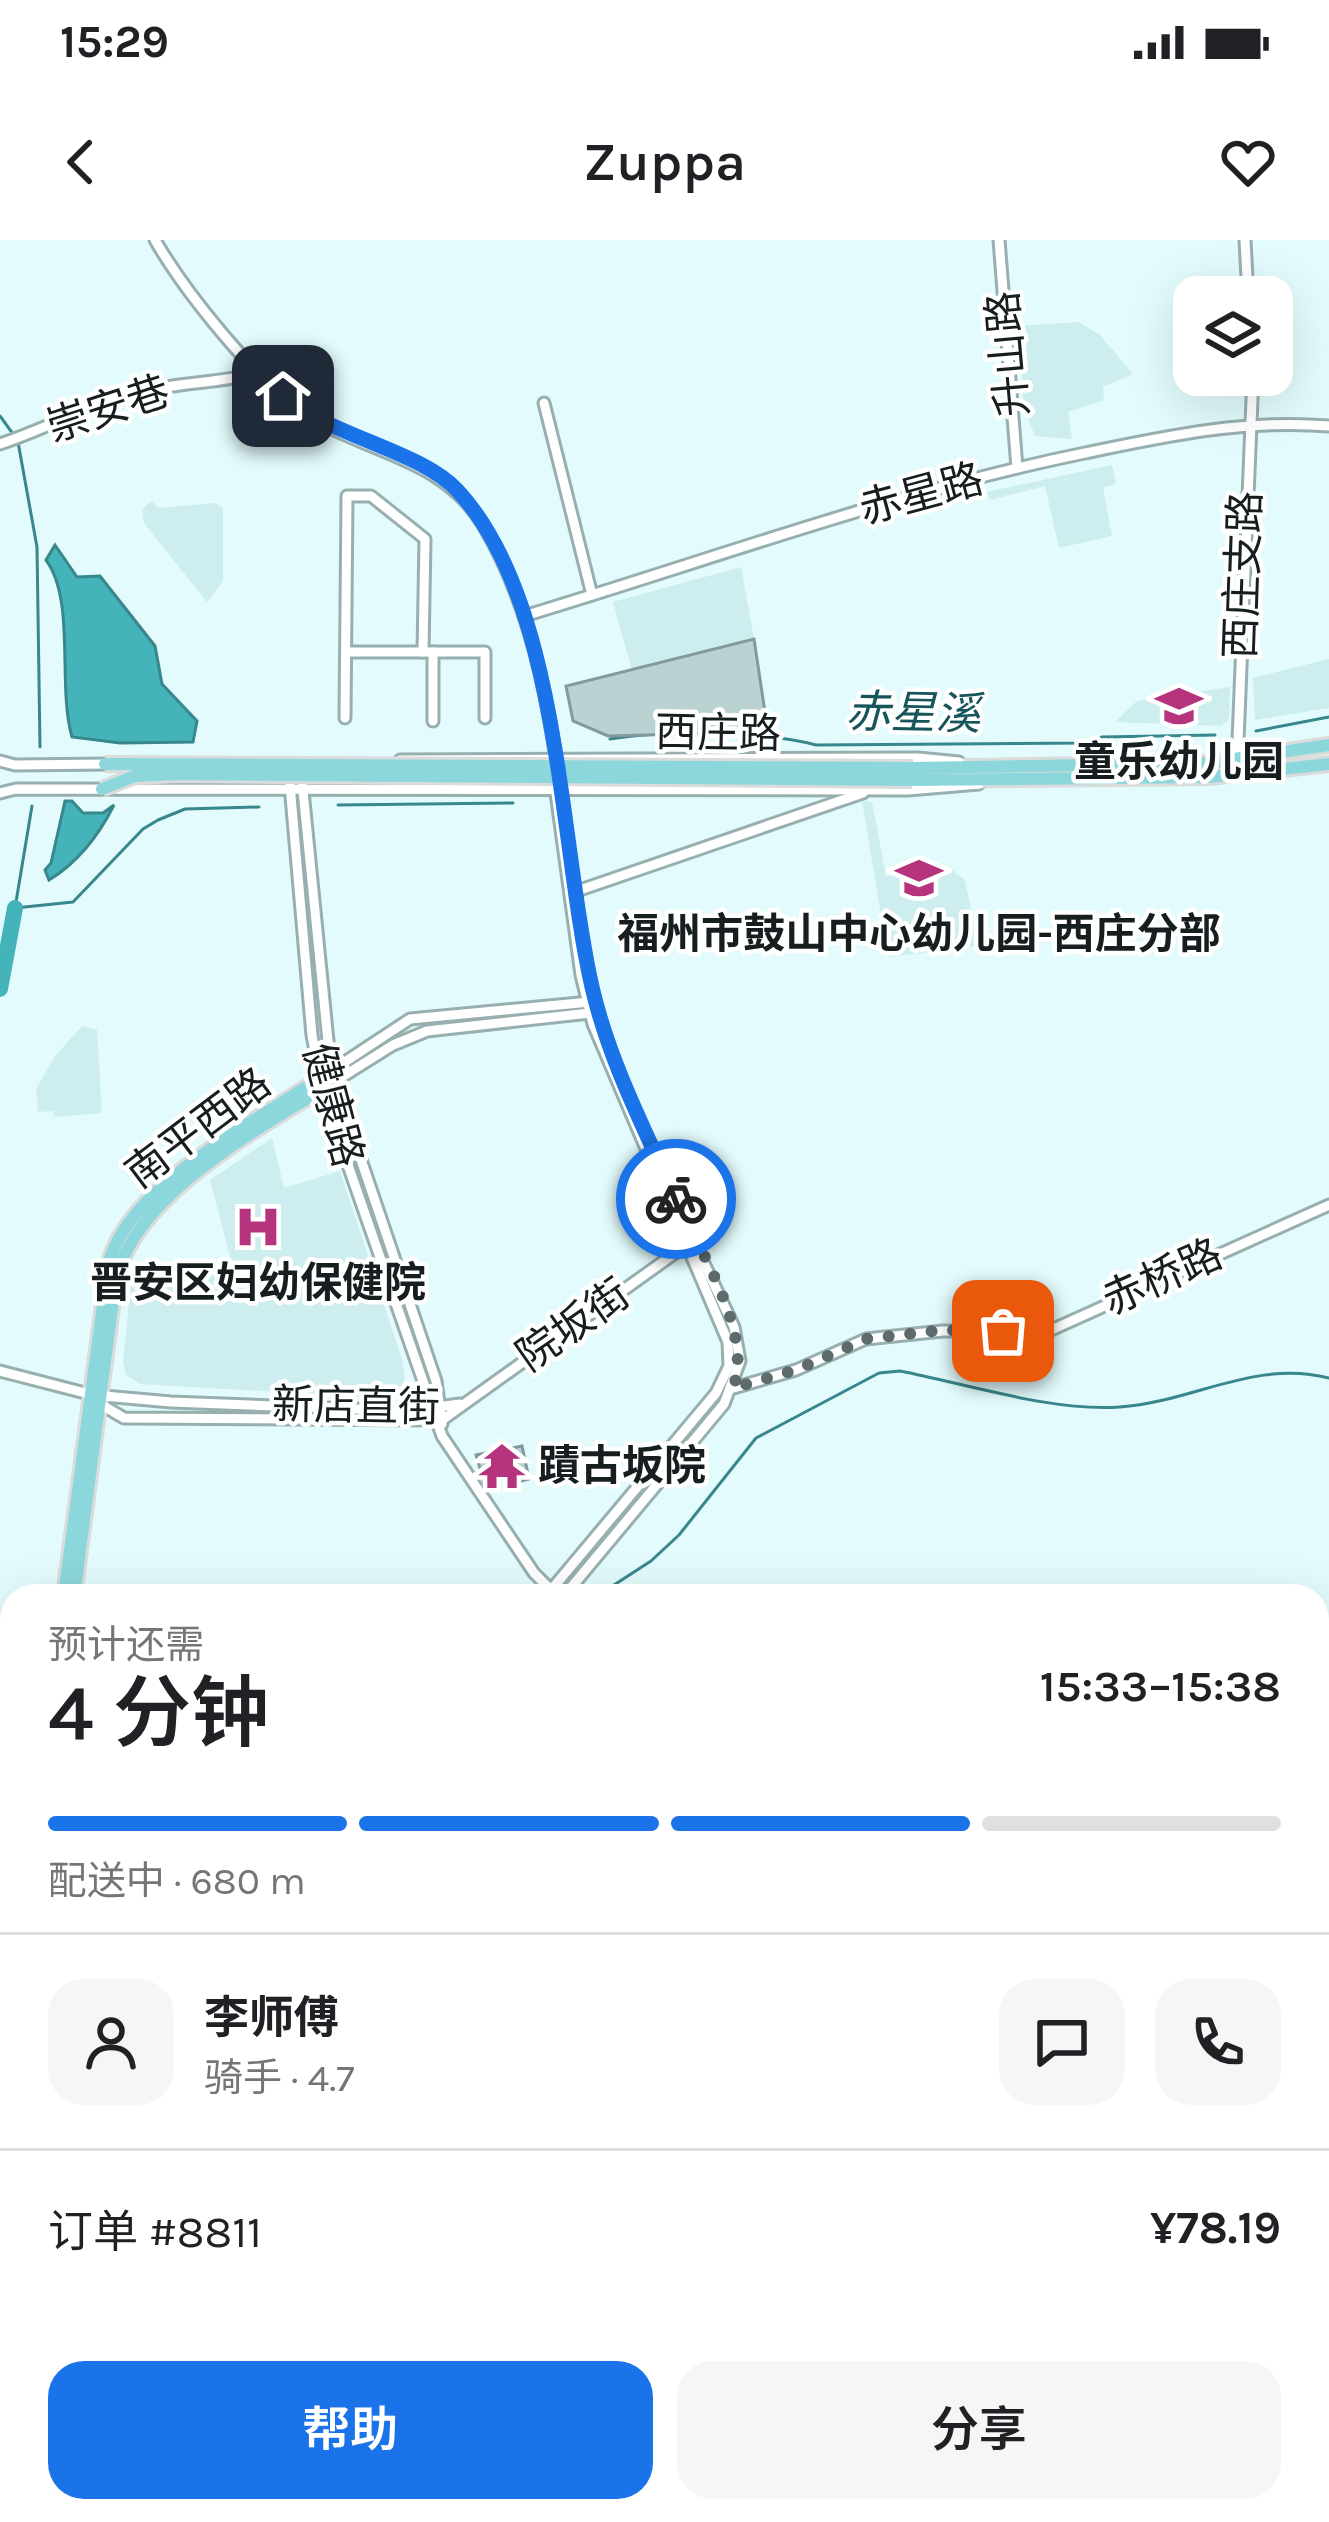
<!DOCTYPE html>
<html lang="zh">
<meta charset="utf-8">
<style>
:root{--surface:#fff;--page:#f6f6f6;--text:#202124;--muted:#757577;--line:#e0e0e0;--accent:#1a73e8}
body{margin:0;font-family:Karla,"Noto Sans SC",sans-serif;background:var(--page);color:var(--text);height:100vh;display:flex;flex-direction:column;font-size:45px;white-space:nowrap}
*{box-sizing:border-box;margin:0}
p{font-size:39px;color:var(--muted)}
.icon{flex:none;width:66px;height:66px;fill:none;stroke:currentColor;stroke-width:2;stroke-linecap:round;stroke-linejoin:round}
.map{position:relative;flex:1;overflow:hidden}
.details{position:absolute;left:0px;top:1344px;width:1329px;height:939px;display:flex;flex-direction:column;background:var(--surface);border-radius:36px 36px 0 0;box-shadow:0 12px 48px #0002}
.details>*{flex:none}
.tools{position:absolute;left:1173px;top:36px;display:grid;gap:24px}
.tools a{display:grid;place-items:center;width:120px;height:120px;border-radius:24px;background:var(--surface);box-shadow:0 12px 48px #0002;font-size:60px}
.pin{position:absolute;display:grid;place-items:center;width:102px;height:102px;color:#fff;margin:-51px;border-radius:24px;box-shadow:0 6px 18px #0006}
.courier{position:absolute;display:grid;place-items:center;width:120px;height:120px;margin:-60px;border:9px solid #1a73e8;border-radius:50%;background:#fff;color:#222;box-shadow:0 3px 15px #0007}
.headline em{font-style:normal;font-weight:600}
.headline div{display:flex;flex-direction:column-reverse}
.headline{display:flex;align-items:center;justify-content:space-between;height:204px;padding:0 48px}
h1{font-size:78px;font-weight:600;line-height:90px}
.bar{display:grid;grid-template-columns:repeat(4,1fr);gap:18px 12px;align-content:center;height:144px;padding:0 48px}
.bar i{height:15px;border-radius:9px;background:var(--line)}
.bar .current{background:var(--accent)}
.bar p{grid-column:span 4}
.line{display:flex;align-items:center;gap:30px;padding:0 48px;border-top:3px solid var(--line)}
.line div{flex:1}
.round{display:grid;place-items:center;flex:none;width:126px;height:126px;border-radius:36px;background:var(--page)}
.button{display:flex;gap:24px;margin-top:auto;padding:24px 48px}
.button a{flex:1;height:138px;border-radius:36px;background:var(--accent);color:#fff;font-size:48px;font-weight:600;line-height:138px;text-align:center}
.button a+a{background:var(--page);color:var(--text)}
.status{display:flex;justify-content:space-between;align-items:center;height:84px;padding:0 60px;background:var(--surface);direction:ltr}
.status svg{height:33px;fill:currentColor}
header{display:flex;justify-content:space-between;align-items:center;height:156px;padding:0 48px;background:var(--surface);font-size:54px;font-weight:600}
.map>svg:first-child{display:block}
.built{fill:#cdedef}
.water{fill:#45b4ba;stroke:#37878c;stroke-width:3}
.lines{fill:none;stroke-linecap:round;stroke-linejoin:round}
.stream{stroke:#37878c;stroke-width:3}
.river{stroke:#45b4ba;stroke-width:16}
.building{fill:#bbd2d3;stroke:#84999b;stroke-width:3}
.minor-casing{stroke:#98afb0;stroke-width:15}
.major-casing{stroke:#dadbdb;stroke-width:18}
.minor{stroke:#fff;stroke-width:9}
.major{stroke:#8cd7dc;stroke-width:12}
.major-bridge-casing{stroke:#dadbdb;stroke-width:18;stroke-linecap:butt}
.major-bridge{stroke:#8cd7dc;stroke-width:12}
.done{stroke:#5e6b6c;stroke-width:12;stroke-dasharray:0 21.6}
.route{stroke:#1a73e8;stroke-width:15}
.labels{text-anchor:middle;dominant-baseline:central;stroke-width:9;stroke-linejoin:round;paint-order:stroke}
.street-label{font-size:42px;fill:#161e1f;stroke:#fff}
.poi-label{font-size:42px;font-weight:bold;fill:#161e1f;stroke:#fff}
.water-label{font-size:45px;font-style:italic;fill:#165559;stroke:#fff}
</style>
<div class="status"><b>15:29</b><svg viewBox="0 0 49 12"><path d="M0 12V9h3v3zM5 12V6h3v6zM10 12V3h3v9zM15 12V0h3v12zM26 1h20v11H26zM47 4h2v5h-2z"/></svg></div>
<header><svg class="icon" aria-label="back" viewBox="0 0 24 24"><path d="M15 5l-7 7 7 7"/></svg>Zuppa<svg class="icon" aria-label="heart" viewBox="0 0 24 24"><path d="M12 20l-8-8c-3-5 5-10 8-4 3-6 11-1 8 4z"/></svg></header>
<div class="map">
<svg width="1329" height="2282" viewBox="0 0 1329 2282">
<rect width="100%" height="100%" fill="#e3fbfc"/>
<g class="built">
<path d="M1078,82L1099,94L1133,134L1103,147L1104,160L1068,172L1072,199L1035,196L1024,168L1018,86Z"/>
<path d="M1112,225L1116,244L1103,247L1112,296L1059,308L1045,246L990,260L987,252Z"/>
<path d="M151,261L159,268L215,263L223,269V341L207,362L144,283L142,270Z"/>
<path d="M741,327L754,399L632,430L613,362Z"/>
<path d="M1329,419V468L1255,480L1253,438Z"/>
<path d="M1230,447L1229,479L1221,486L1115,482L1137,461Z"/>
<path d="M862,561L872,562L886,636L952,630L965,640L978,706L888,717Z"/>
<path d="M82,786L97,790L102,873L54,877L53,871L38,872L36,849L55,816Z"/>
<path d="M272,898L284,948L340,931L402,1119L405,1139L396,1155L384,1158L140,1144L126,1135L123,1122L132,1033L230,1035L232,1024L210,940Z"/>
<path d="M12,1939V2128L0,2146V1942Z"/>
</g>
<g class="water">
<path d="M55,305L77,337L100,336L155,406L162,444L197,481L193,502L120,503L72,497C57,444 76,361 46,320Z"/>
<path d="M65,561H72L83,573H103L114,565C99,595 77,623 49,640L45,630L51,623Z"/>
<path d="M86,2271H262L260,2282H80Z"/>
</g>
<g class="lines">
<g class="stream">
<path d="M0,176L13,194"/>
<path d="M18,202L37,307L40,507"/>
<path d="M1256,491L1329,477"/>
<path d="M610,499C663,490 764,491 816,505L1086,503L1102,497L1215,495"/>
<path d="M338,565L513,563"/>
<path d="M32,566L15,668L73,662L143,589L158,580L185,569L259,567"/>
<path d="M597,1356L651,1321L679,1295L756,1198L879,1133L900,1131C967,1144 1053,1172 1120,1167C1193,1162 1255,1119 1329,1138"/>
</g>
<path class="river" d="M0,749L15,668"/>
</g>
<g class="building">
<path d="M754,399L766,479H754V492L608,496L573,481L566,446Z"/>
<path d="M522,1206L529,1239L511,1244L509,1236L484,1242L476,1215Z"/>
</g>
<g class="lines">
<defs>
<g id="minor">
<path d="M155,0C185,52 253,137 303,172C364,214 442,216 483,285C566,424 556,600 593,752C621,868 685,979 734,1087L740,1121L724,1164L564,1356"/>
<path d="M999,0L1017,228"/>
<path d="M1245,0L1248,57"/>
<path d="M544,163L592,355"/>
<path d="M0,204C48,188 90,164 140,152C180,142 221,143 260,133"/>
<path d="M524,376C710,320 894,252 1085,213C1166,196 1246,179 1329,186"/>
<path d="M346,412H485V478"/>
<path d="M345,478L347,256H371L425,299L423,412"/>
<path d="M433,481V412"/>
<path d="M400,520L918,518L959,522"/>
<path d="M0,521L15,525L107,524"/>
<path d="M1237,525L1253,135"/>
<path d="M301,531L331,831L436,1141L442,1184"/>
<path d="M290,545L312,795L322,850L442,1196L534,1333L557,1356"/>
<path d="M0,553L16,549L908,550L979,544"/>
<path d="M577,651L863,553"/>
<path d="M331,831L410,779L590,762"/>
<path d="M334,842L393,805L427,791L590,773"/>
<path d="M0,1131L93,1155L171,1162L407,1171L460,1164"/>
<path d="M730,1149L796,1130L866,1099L943,1091H1049L1329,965"/>
<path d="M100,1164L124,1178L442,1180L685,1006"/>
<path d="M546,1356L716,1153L729,1126L728,1102L593,784L581,735L555,546"/>
<path d="M1317,1498L1329,1496"/>
<path d="M1226,2271L1231,2282"/>
<path d="M1013,2280L1067,2271"/>
<path d="M55,2282L62,2271"/>
</g>
<g id="major">
<path d="M913,528L1207,523L1329,505"/>
<path d="M912,540L1209,537L1329,524"/>
<path d="M64,1356L108,1027C124,946 267,876 331,831"/>
<path d="M74,1356L115,1045C130,955 262,887 334,842"/>
<path d="M0,1523L12,1522"/>
<path d="M0,1544L12,1543"/>
<path d="M1317,1981L1329,1985"/>
<path d="M1317,1997L1329,2000"/>
<path d="M347,2271L352,2282"/>
<path d="M357,2271L362,2282"/>
<path d="M1001,2271L1005,2282"/>
<path d="M1013,2271L1018,2282"/>
</g>
</defs>
<use href="#minor" class="minor-casing"/>
<use href="#major" class="major-casing"/>
<use href="#minor" class="minor"/>
<use href="#major" class="major"/>
<defs>
<g id="major-bridge">
<path d="M105,524L913,528"/>
<path d="M102,549L135,536L177,534L912,540"/>
</g>
</defs>
<use href="#major-bridge" class="major-bridge-casing"/>
<use href="#major-bridge" class="major-bridge"/>
</g>
<g class="lines">
<path class="done" d="M676,959C699,1010 754,1093 733,1148L796,1130L866,1099L943,1090L1003,1091"/>
<path class="route" d="M283,156C332,197 422,211 458,251C561,363 559,604 592,747C609,821 645,890 676,959"/>
</g>
<defs>
<symbol id="school-bare" viewBox="-9 -9 18 18"><path d="M0-5L7-2L0 1L-7-2ZM-4 1L0 2.5L4 1V4Q0 6-4 4Z" fill="#b6347d" stroke="#fff" stroke-width="2.5" paint-order="stroke"/></symbol>
<symbol id="hospital-bare" viewBox="-9 -9 18 18"><path d="M-5-5h3v3.5h4V-5h3V5h-3V1.5h-4V5h-3Z" fill="#b6347d" stroke="#fff" stroke-width="2.5" paint-order="stroke"/></symbol>
<symbol id="temple-bare" viewBox="-9 -9 18 18"><path d="M0-6L5-2H3V0L6.5 2.5H4V6H1.5V3h-3V6H-4V2.5H-6.5L-3 0V-2H-5Z" fill="#b6347d" stroke="#fff" stroke-width="2.5" paint-order="stroke"/></symbol>
</defs>
<g fill-rule="evenodd">
<use href="#school-bare" x="1146" y="433" width="66" height="66"/>
<use href="#school-bare" x="886" y="605" width="66" height="66"/>
<use href="#hospital-bare" x="225" y="954" width="66" height="66"/>
<use href="#temple-bare" x="469" y="1193" width="66" height="66"/>
</g>
<g class="labels">
<g class="street-label">
<text transform="translate(1008 114) rotate(-95)">升山路</text>
<text transform="translate(108 169) rotate(-18)">崇安巷</text>
<text transform="translate(921 254) rotate(-15)">赤星路</text>
<text transform="translate(1243 335) rotate(-88)">西庄支路</text>
<text transform="translate(718 493) rotate(1)">西庄路</text>
<text transform="translate(333 865) rotate(75)">健康路</text>
<text transform="translate(198 888) rotate(-37)">南平西路</text>
<text transform="translate(1162 1037) rotate(-24)">赤桥路</text>
<text transform="translate(573 1085) rotate(-35)">院坂街</text>
<text transform="translate(356 1166) rotate(1)">新店直街</text>
</g>
<g class="poi-label">
<text x="1179" y="522">童乐幼儿园</text>
<text x="919" y="694">福州市鼓山中心幼儿园-西庄分部</text>
<text x="258" y="1043">晋安区妇幼保健院</text>
<text x="538" y="1226" text-anchor="start">蹟古坂院</text>
</g>
<g class="water-label">
<text transform="translate(913 473) rotate(1)">赤星溪</text>
</g>
</g>
</svg>
<div class="tools">
<a><svg class="icon" aria-label="layers" viewBox="0 0 24 24"><path d="M12 4l9 5-9 5-9-5zM3 14l9 5 9-5"/></svg></a>
</div>
<div class="pin" style="left:1003px;top:1091px;background:#ea580c"><svg class="icon" aria-label="bag" viewBox="0 0 24 24"><path d="M5 8h14l-1 12H6zM9 8a3 3 0 0 1 6 0"/></svg></div>
<div class="pin" style="left:283px;top:156px;background:#1f2937"><svg class="icon" aria-label="home" viewBox="0 0 24 24"><path d="M3 11l9-7 9 7M6 9v11h12V9"/></svg></div>
<div class="courier" style="left:676px;top:959px"><svg class="icon" aria-label="bike" viewBox="0 0 24 24"><circle cx="6" cy="16" r="4"/><circle cx="18" cy="16" r="4"/><path d="M6 16l4-8h5l3 8M10 8l3 8H6M13 5h3"/></svg></div>
<section class="details">
<div class="headline"><div><h1>4 分钟</h1><p>预计还需</p></div><em>15:33–15:38</em></div>
<div class="bar"><i class="current"></i><i class="current"></i><i class="current"></i><i></i><p>配送中 · 680 m</p></div>
<div class="line" style="height:216px"><a class="round"><svg class="icon" aria-label="person" viewBox="0 0 24 24"><circle cx="12" cy="8" r="4"/><path d="M4 21q1-7 8-7t8 7"/></svg></a><div><b>李师傅</b><p>骑手 · 4.7</p></div><a class="round"><svg class="icon" aria-label="chat" viewBox="0 0 24 24"><path d="M4 5h16v11H9l-5 4z"/></svg></a><a class="round"><svg class="icon" aria-label="phone" viewBox="0 0 24 24"><path d="M5 4h4l2 5-3 2q2 4 5 5l2-3 5 2v4C11 20 4 13 5 4z"/></svg></a></div>
<div class="line" style="height:156px"><div>订单 #8811</div><b>¥78.19</b></div>
<div class="button"><a>帮助</a><a>分享</a></div>
</section>
</div>
